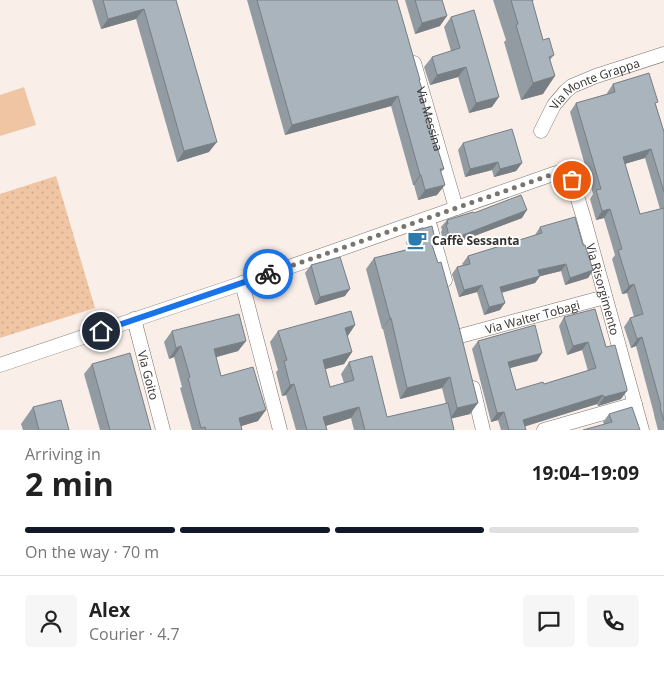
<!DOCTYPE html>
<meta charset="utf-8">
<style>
:root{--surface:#fff;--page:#f6f6f6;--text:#222;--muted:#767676;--line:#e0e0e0;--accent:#111827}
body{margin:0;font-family:"Open Sans",sans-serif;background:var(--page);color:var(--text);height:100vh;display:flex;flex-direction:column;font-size:19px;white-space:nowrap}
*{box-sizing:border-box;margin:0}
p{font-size:16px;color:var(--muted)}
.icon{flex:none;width:28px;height:28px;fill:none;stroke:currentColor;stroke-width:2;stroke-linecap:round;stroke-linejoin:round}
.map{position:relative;height:430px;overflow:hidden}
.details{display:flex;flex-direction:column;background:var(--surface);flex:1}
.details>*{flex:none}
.pin{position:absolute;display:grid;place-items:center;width:42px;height:42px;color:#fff;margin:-21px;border:2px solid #fff;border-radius:50%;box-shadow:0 1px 5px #0007}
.courier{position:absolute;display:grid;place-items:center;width:50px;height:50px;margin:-25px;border:4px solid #1a73e8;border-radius:50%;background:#fff;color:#222;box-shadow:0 1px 6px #0007}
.headline em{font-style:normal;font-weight:700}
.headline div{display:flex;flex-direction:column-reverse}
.headline{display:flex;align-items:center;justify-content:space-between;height:85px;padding:0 25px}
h1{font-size:32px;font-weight:700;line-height:38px}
.bar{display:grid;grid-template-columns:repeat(4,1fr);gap:8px 5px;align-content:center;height:60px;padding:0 25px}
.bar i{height:6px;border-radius:4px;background:var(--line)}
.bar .current{background:var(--accent)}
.bar p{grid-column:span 4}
.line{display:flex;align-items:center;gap:12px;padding:0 25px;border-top:1px solid var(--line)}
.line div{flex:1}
.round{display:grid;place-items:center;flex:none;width:52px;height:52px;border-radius:5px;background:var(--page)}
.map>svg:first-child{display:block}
.grass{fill:url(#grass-dots)}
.garden{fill:#f0c5a4}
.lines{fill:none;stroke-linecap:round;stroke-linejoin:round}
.minor-casing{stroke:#7c736c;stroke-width:15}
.minor{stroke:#fff;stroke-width:14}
.wall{fill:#929ba2;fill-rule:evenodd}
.shaded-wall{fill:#777e84}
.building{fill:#aab4bc;stroke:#777e84}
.done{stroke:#7a746f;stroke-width:5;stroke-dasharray:0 9}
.route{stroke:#1a73e8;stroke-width:6}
.labels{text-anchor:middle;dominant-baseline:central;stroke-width:4;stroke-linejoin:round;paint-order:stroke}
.street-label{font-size:12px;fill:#35312e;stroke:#fff}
.poi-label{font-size:12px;font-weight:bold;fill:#35312e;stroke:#fff;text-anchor:start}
</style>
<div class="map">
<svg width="664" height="430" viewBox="0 0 664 430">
<defs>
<pattern id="grass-dots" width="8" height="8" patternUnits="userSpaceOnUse" patternTransform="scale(1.25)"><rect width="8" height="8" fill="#f0c5a4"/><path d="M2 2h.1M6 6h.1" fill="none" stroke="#ceaa8e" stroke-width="1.8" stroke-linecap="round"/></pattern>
</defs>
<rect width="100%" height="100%" fill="#faefe8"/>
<path class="grass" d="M56,176L95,308L0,338V194Z"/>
<path class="garden" d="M24,87L36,125L0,136V95Z"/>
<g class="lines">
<defs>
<g id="minor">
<path id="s1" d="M414,63L456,208"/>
<path id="s2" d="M541,131L554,105L566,91L572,86L596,76L664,54"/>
<path d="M430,226L445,280"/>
<path d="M242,283L280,430"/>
<path id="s3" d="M134,319L163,430"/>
<path id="s4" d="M460,336L605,297"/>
<path id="s5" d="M0,365L252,280L556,173L565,174L572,180L584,219L642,430"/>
<path d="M473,388L483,430"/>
<path d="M544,430L635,404"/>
</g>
</defs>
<use href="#minor" class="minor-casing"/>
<use href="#minor" class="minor"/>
</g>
<g class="wall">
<path d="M92,0H176L209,152L177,162L136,19L101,29Z"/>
<path d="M247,0H397L422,89L421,91L435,144L444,169L441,172L437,195L418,200L414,185H413L391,106L285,135Z"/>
<path d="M405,0H442L440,26L415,34Z"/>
<path d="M493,0H534L532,2L543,40L554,55L550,60L543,94L521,100L504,42L506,40Z"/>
<path d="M451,17L492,107L469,113L458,77L430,85L424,67L432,57L451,51L444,27Z"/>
<path d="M613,84L656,105L664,132V430H658L654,415V414L636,346L631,348L624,327L630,318L634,317L627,293L622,294L612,259L615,255L604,218L596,220L590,199L593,194L570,112L576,103L607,94V93ZM645,158L660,209L640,214L625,164Z"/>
<path d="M463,143L522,163L516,171L494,177L492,170L465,177L458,150Z"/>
<path d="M474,213L522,218L445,247L441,232L442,230L441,227L447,220Z"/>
<path d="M540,227L583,245L593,270L588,278L565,285L561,271L540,276L535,283L502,293L500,310L484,315L477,292L459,297L452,274L457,267L463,265L462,264L468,256L535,235Z"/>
<path d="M414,231L433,247L470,414L451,418L454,430H354L351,418L326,426L327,430H296L286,395L282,396L276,372L278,370L270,342L278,331L355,325L347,337L352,352L344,364L325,369L330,387L344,383L341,374L349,362L387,417L446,404L442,388L400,399L383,329H382L366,269L374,258L408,249L406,242Z"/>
<path d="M311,265L345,296L315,305L305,273Z"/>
<path d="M595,309L621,399L598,406L597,404L524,426L526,430H501L498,420L491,422L472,349L478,341L537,361L510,368L516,390L544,384L588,371L582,350L567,355L559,326L564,317Z"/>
<path d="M172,331L246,341L238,351L216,357L221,376L258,421L241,426L242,430H192L180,388L182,387L174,357L169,359L164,342Z"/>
<path d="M92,364L151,430H100L84,374Z"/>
<path d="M33,407L69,430H23L21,424Z"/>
<path d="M609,414L640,430L604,424L603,422Z"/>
</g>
<g class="shaded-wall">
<path d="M144,9L136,19L101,29L108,19Z"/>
<path d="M447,16L440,26L415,34L422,23Z"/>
<path d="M466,67L458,77L430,85L437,75Z"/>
<path d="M555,76L543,94L521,100L533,83Z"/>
<path d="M398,96L391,106L285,135L292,125Z"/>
<path d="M499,97L492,107L469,113L476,103Z"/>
<path d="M217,142L209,152L177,162L184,151Z"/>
<path d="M651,149L645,158L617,166L623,157Z"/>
<path d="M498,162L492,170L465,177L470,169Z"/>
<path d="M522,163L516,171L494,177L500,169Z"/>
<path d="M420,175H421L414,185H413Z"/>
<path d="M445,185L437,195L418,200L425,190Z"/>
<path d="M610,209L604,218L596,220L602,211Z"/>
<path d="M527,210L522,218L445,247L450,240Z"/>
<path d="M566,264L561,271L533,278L538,270Z"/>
<path d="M593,270L588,278L565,285L570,278Z"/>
<path d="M540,276L535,283L495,294L500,287Z"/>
<path d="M634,284L627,293L622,294L629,286Z"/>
<path d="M482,285L477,292L459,297L464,290Z"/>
<path d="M350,289L345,296L315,305L320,297Z"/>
<path d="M505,303L500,310L484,315L489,307Z"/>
<path d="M390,318H391L382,329Z"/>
<path d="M355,325L347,337L345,328Z"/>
<path d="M642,337L636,346L631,348L637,339Z"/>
<path d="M246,341L238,351L206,360L214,349Z"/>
<path d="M588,342L582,350L567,355L573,346Z"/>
<path d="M181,346L174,357L169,359L176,348Z"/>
<path d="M352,352L344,364L315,372L323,360Z"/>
<path d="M542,353L537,361L502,370L508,362Z"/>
<path d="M450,377L442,388L400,399L407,388Z"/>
<path d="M294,384L286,395L282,396L290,385Z"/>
<path d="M627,391L621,399L598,406L604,397Z"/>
<path d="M603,395L597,404L517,429L523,420Z"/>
<path d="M478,403L470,414L450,419L457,408Z"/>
<path d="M359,407L351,418L315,429L323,417Z"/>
<path d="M266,410L258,421L232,429L239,418Z"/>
<path d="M504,412L498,420L491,422L497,413Z"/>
</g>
<g class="building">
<path d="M103,0H176L217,142L184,151L144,9L108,19Z"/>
<path d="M257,0H397L420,80H419L422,89L420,90L435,144H436L444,169H440L445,185L425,190L421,175H420L398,96L292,125Z"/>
<path d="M415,0H442L447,16L422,23Z"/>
<path d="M511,0H532L543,40L549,38L554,55L549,57L555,76L533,83L516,25L518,24Z"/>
<path d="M474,10L499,97L476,103L466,67L437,75L432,57L460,48L451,17Z"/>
<path d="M649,73L658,102L655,103L664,132V192L651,149L623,157L640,214L664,208V421L660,407L661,406L642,337L637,339L630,318L643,314L634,284L629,286L618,250L622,249L610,209L602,211L596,190L601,189L576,103L615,92L613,84Z"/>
<path d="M512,129L522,163L500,169L498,162L470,169L463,143Z"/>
<path d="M521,195L527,210L450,240L446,224H448L447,220L473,212L474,213Z"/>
<path d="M575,217L583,245H585L593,270L570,278L566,264L538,270L540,276L500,287L505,303L489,307L482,285L464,290L457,267L470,264L468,256L542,233L540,227Z"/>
<path d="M432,226L436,243L432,245L438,263L441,262L459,327L478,403L457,408L450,377L407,388L391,318H390L374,258L418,247L414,231Z"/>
<path d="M340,257L350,289L320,297L311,265Z"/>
<path d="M595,309L606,347L615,345L627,389V391L604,397L603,395L523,420L526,430H509L504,412L497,413L478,341L535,325L542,353L508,362L516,390L543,382L544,384L596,368L588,342L573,346L564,317Z"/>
<path d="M351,311L355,325L345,328L352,352L323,360L330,387L354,380L349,362L372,356L387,417L448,403L454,430H365L359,407L323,417L327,430H307L294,384L290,385L284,361L287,360L278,331Z"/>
<path d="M239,314L246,341L214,349L221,376L253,367L266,410L239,418L242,430H206L205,427L201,428L188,378L190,377L181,346L176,348L172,331Z"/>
<path d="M130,353L151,430H110L92,364Z"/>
<path d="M61,400L69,430H39L33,407Z"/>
<path d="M632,407L640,430H583L612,422L609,414Z"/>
</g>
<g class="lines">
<path class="done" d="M268,274L542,178C556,173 560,170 572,180"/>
<path class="route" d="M101,331L268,274"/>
</g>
<defs>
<symbol id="cafe-bare" viewBox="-9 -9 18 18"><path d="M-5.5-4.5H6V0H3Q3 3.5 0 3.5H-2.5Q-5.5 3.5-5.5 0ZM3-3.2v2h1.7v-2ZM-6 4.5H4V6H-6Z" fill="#2b7cad" stroke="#fff" stroke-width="2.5" paint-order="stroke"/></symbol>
</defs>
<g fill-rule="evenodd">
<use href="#cafe-bare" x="403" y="226" width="28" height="28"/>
</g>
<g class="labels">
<g class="street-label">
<text stroke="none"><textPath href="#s2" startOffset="76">Via Monte Grappa</textPath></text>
<text stroke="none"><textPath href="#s1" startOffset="58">Via Messina</textPath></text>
<text stroke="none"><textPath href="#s5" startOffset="720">Via Risorgimento</textPath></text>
<text stroke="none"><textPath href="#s4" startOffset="75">Via Walter Tobagi</textPath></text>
<text stroke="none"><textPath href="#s3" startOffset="58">Via Goito</textPath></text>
</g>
<g class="poi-label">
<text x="432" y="240">Caffè Sessanta</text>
</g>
</g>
</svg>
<div class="pin" style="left:572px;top:180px;background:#ea580c"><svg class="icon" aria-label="bag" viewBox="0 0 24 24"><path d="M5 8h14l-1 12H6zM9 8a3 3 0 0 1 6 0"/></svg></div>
<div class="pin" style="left:101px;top:331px;background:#1f2937"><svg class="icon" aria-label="home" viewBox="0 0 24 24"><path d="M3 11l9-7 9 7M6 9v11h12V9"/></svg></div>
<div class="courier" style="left:268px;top:274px"><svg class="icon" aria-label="bike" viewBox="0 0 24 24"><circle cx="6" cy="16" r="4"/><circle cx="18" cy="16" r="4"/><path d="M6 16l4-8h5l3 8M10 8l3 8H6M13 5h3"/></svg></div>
</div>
<section class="details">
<div class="headline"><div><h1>2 min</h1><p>Arriving in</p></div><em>19:04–19:09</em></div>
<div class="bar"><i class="current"></i><i class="current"></i><i class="current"></i><i></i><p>On the way · 70 m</p></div>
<div class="line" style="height:90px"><a class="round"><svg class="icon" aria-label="person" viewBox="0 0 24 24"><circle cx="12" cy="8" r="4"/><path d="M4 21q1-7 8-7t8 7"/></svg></a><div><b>Alex</b><p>Courier · 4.7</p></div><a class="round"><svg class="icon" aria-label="chat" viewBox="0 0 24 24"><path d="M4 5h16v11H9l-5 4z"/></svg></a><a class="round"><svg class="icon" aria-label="phone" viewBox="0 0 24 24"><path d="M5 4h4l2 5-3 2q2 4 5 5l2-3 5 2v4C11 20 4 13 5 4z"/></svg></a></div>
</section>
